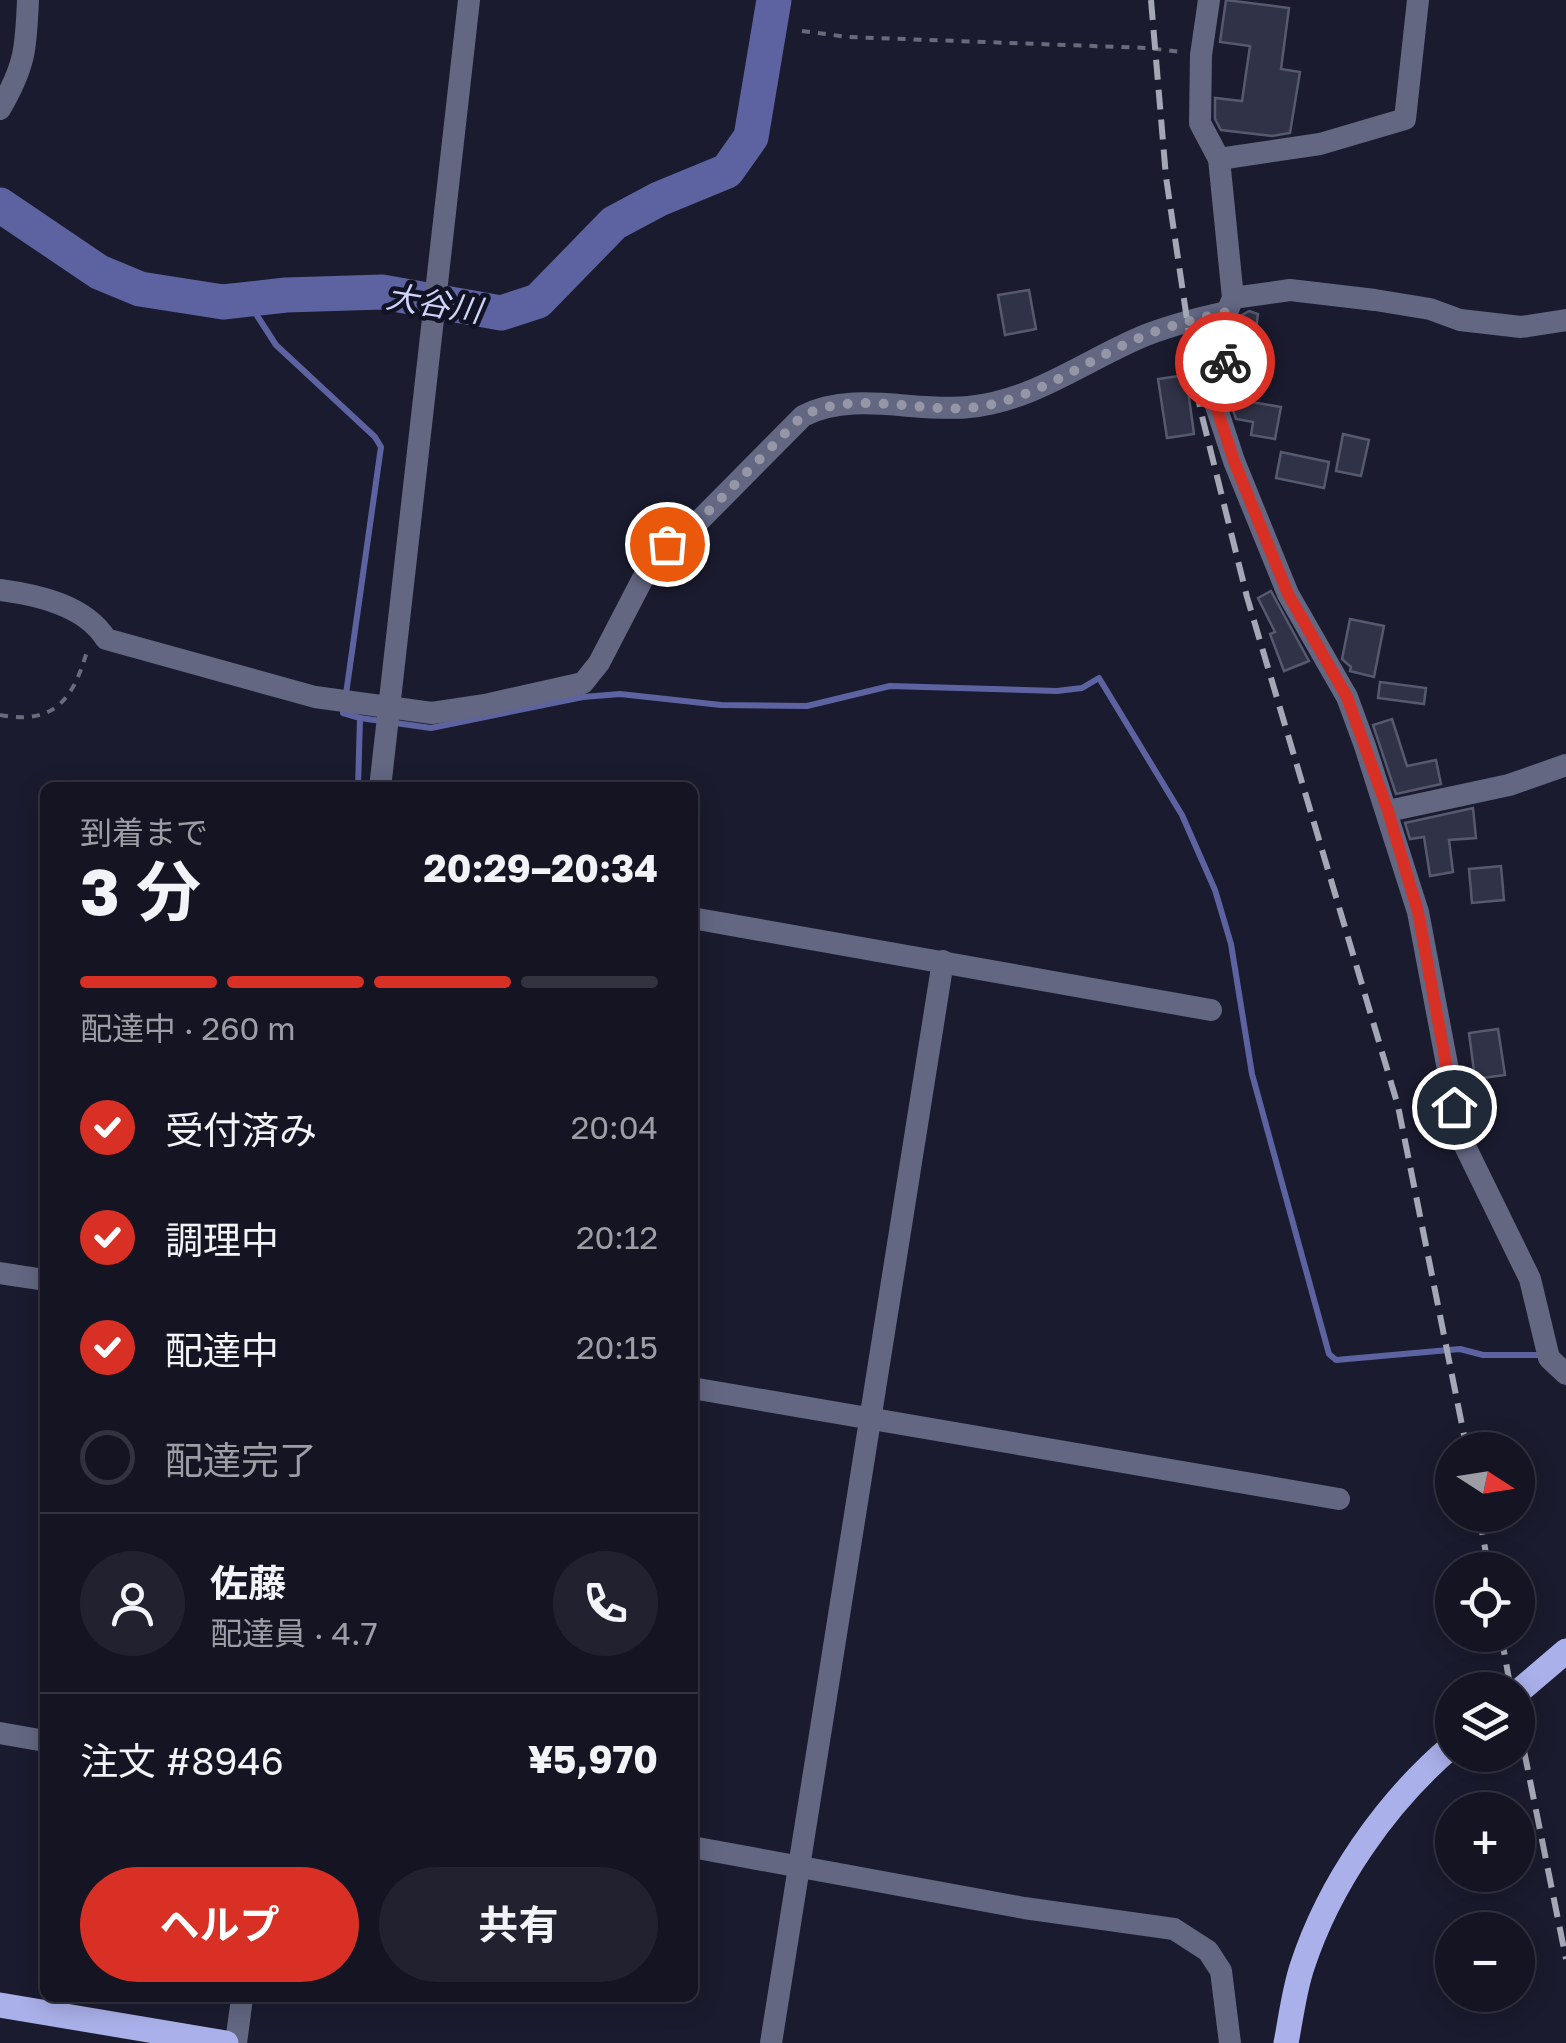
<!DOCTYPE html>
<html lang="ja">
<meta charset="utf-8">
<style>
:root{--surface:#141422;--page:#21212f;--text:#f1f3f6;--muted:#9d9ea5;--line:#333340;--accent:#d93025}
body{margin:0;font-family:"Golos Text","Noto Sans JP",sans-serif;background:var(--page);color:var(--text);height:100vh;display:flex;flex-direction:column;font-size:38px;white-space:nowrap}
*{box-sizing:border-box;margin:0}
p{font-size:32px;color:var(--muted)}
.icon{flex:none;width:55px;height:55px;fill:none;stroke:currentColor;stroke-width:2;stroke-linecap:round;stroke-linejoin:round}
.map{position:relative;flex:1;overflow:hidden}
.sheet{position:absolute;left:40px;top:782px;width:658px;height:1220px;display:flex;flex-direction:column;background:var(--surface);border-radius:15px;box-shadow:0 5px 25px #0003,0 0 0 2px var(--line)}
.sheet>*{flex:none}
.needle{width:65px;rotate:102deg}
.controls{position:absolute;left:1435px;top:1432px;display:grid;gap:20px}
.controls a{display:grid;place-items:center;width:100px;height:100px;border-radius:50%;background:var(--surface);box-shadow:0 5px 25px #0003,0 0 0 2px var(--line);font-size:50px}
.pin{position:absolute;display:grid;place-items:center;width:85px;height:85px;color:#fff;margin:-42px;border:5px solid #fff;border-radius:50%;box-shadow:0 2px 10px #0007}
.courier{position:absolute;display:grid;place-items:center;width:100px;height:100px;margin:-50px;border:8px solid #d93025;border-radius:50%;background:#fff;color:#222;box-shadow:0 2px 12px #0007}
.headline em{font-style:normal;font-weight:700}
.headline div{display:flex;flex-direction:column-reverse}
.headline{display:flex;align-items:center;justify-content:space-between;height:170px;padding:0 40px}
h1{font-size:65px;font-weight:700;line-height:75px}
.bar{display:grid;grid-template-columns:repeat(4,1fr);gap:15px 10px;align-content:center;height:120px;padding:0 40px}
.bar i{height:12px;border-radius:8px;background:var(--line)}
.bar .current{background:var(--accent)}
.bar p{grid-column:span 4}
.line{display:flex;align-items:center;gap:25px;padding:0 40px;border-top:2px solid var(--line)}
.line div{flex:1}
.round{display:grid;place-items:center;flex:none;width:105px;height:105px;border-radius:52px;background:var(--page)}
ol{padding:0 40px;list-style:none}
li{display:flex;align-items:center;gap:30px;height:110px}
li p{margin-inline-start:auto}
li .icon{padding:10px;border-radius:50%;background:var(--accent);color:#fff;stroke-width:4}
li:last-child{color:var(--muted)}
li i{width:55px;height:55px;border:5px solid var(--line);border-radius:50%}
.cta{display:flex;gap:20px;margin-top:auto;padding:20px 40px}
.cta a{flex:1;height:115px;border-radius:60px;background:var(--accent);color:#fff;font-size:40px;font-weight:700;line-height:115px;text-align:center}
.cta a+a{background:var(--page);color:var(--text)}
.map>svg:first-child{display:block}
.lines{fill:none;stroke-linecap:round;stroke-linejoin:round}
.stream{stroke:#5d63a0;stroke-width:6}
.river{stroke:#5d63a0;stroke-width:35}
.building{fill:#303347;stroke:#56596f;stroke-width:2.5}
.path{stroke:#696b7b;stroke-width:4;stroke-dasharray:8 8;stroke-linecap:butt}
.minor{stroke:#636782;stroke-width:22}
.major{stroke:#aab1ea;stroke-width:25}
.rail{stroke:#a4a7b5;stroke-width:6;stroke-dasharray:20 10;stroke-linecap:butt}
.done{stroke:#9597a6;stroke-width:10;stroke-dasharray:0 18}
.route{stroke:#d93025;stroke-width:12}
.labels{text-anchor:middle;dominant-baseline:central;stroke-width:9;stroke-linejoin:round;paint-order:stroke}
.water-label{font-size:32px;font-style:italic;fill:#ced3f7;stroke:#111224}
</style>
<div class="map">
<svg width="1566" height="2043" viewBox="0 0 1566 2043">
<rect width="100%" height="100%" fill="#1a1b2e"/>
<g class="lines">
<g class="stream">
<path d="M247,300L276,345L375,437L381,447L346,694"/>
<path d="M344,707L343,713L360,718L358,788"/>
<path d="M360,718L431,728L583,697L620,694L721,705L807,706L890,686L1057,691L1082,688L1099,678L1182,815L1215,890L1231,944L1252,1074L1329,1354L1336,1360L1460,1349L1483,1355H1545"/>
</g>
<path class="river" d="M0,205L99,272L140,289L223,302L286,295L382,292L501,313L538,301L614,223L659,199L727,171L751,137L774,0"/>
</g>
<g class="building">
<path d="M1226,0L1289,8L1281,69L1300,72L1290,133L1272,136L1221,130L1215,119V98L1242,101L1250,46L1220,42Z"/>
<path d="M1029,290L1036,329L1005,335L998,295Z"/>
<path d="M1249,311L1258,314L1246,401L1281,407L1275,439L1251,435L1253,422L1236,419L1231,405L1239,367L1242,315Z"/>
<path d="M1186,375L1194,434L1167,438L1158,379Z"/>
<path d="M1343,434L1369,440L1361,476L1336,471Z"/>
<path d="M1281,452L1329,462L1324,488L1276,478Z"/>
<path d="M1271,591L1309,661L1284,671L1270,634L1275,632L1258,598Z"/>
<path d="M1350,619L1384,626L1374,677L1350,671L1351,667L1342,659Z"/>
<path d="M1380,682L1426,688L1424,704L1378,698Z"/>
<path d="M1392,719L1407,766L1436,760L1441,784L1396,794L1373,725Z"/>
<path d="M1473,808L1476,838L1449,840L1453,872L1430,876L1424,837L1410,839L1405,823Z"/>
<path d="M1501,866L1504,900L1472,903L1469,869Z"/>
<path d="M1498,1029L1505,1075L1475,1079L1469,1033Z"/>
</g>
<g class="lines">
<g class="path">
<path d="M802,31L848,37L1148,48L1181,52"/>
<path d="M0,715C54,725 73,700 87,651"/>
</g>
<g class="minor">
<path d="M1209,0L1201,55L1200,123L1219,159L1233,298L1227,312L1224,366L1216,406L1234,461L1288,594L1347,697L1365,746L1418,912L1461,1138L1530,1279L1549,1358L1566,1374"/>
<path d="M0,109C25,66 26,49 28,0"/>
<path d="M1219,159L1320,144L1405,119L1418,0"/>
<path d="M1233,298L1290,290L1375,300L1430,309L1460,320L1521,327L1566,320"/>
<path d="M0,590C37,595 85,605 106,639L315,697L432,713L485,705L583,683L599,663L653,559L699,521L803,416C854,390 915,413 969,407C1034,401 1087,359 1146,335C1172,325 1199,318 1227,312"/>
<path d="M380,788L469,0"/>
<path d="M1388,811L1509,785L1566,765"/>
<path d="M692,918L1211,1010"/>
<path d="M0,1273L45,1280"/>
<path d="M692,1388L1339,1499"/>
<path d="M0,1733L45,1741"/>
<path d="M692,1847L1024,1908L1174,1929L1208,1951L1221,1971L1230,2043"/>
<path d="M236,2043L242,1998"/>
<path d="M771,2043L943,961"/>
</g>
<g class="major">
<path d="M1518,1692L1566,1651"/>
<path d="M0,2005L226,2043"/>
<path d="M1286,2043C1291,2018 1294,1991 1302,1967C1329,1884 1386,1802 1452,1746"/>
</g>
<g class="rail">
<path d="M1151,0L1166,177L1200,408L1247,597L1398,1106L1467,1450"/>
<path d="M1479,1515L1489,1570"/>
<path d="M1501,1635L1511,1690"/>
<path d="M1518,1721L1566,1959"/>
</g>
</g>
<g class="lines">
<path class="done" d="M667,544L699,521L802,416C855,390 915,412 969,408C1034,402 1087,359 1146,335C1172,325 1199,318 1227,312L1225,362"/>
<path class="route" d="M1225,362L1216,406L1234,461L1288,594L1347,697L1388,811L1418,912L1454,1107"/>
</g>
<g class="labels">
<g class="water-label">
<text transform="translate(434 303) rotate(9)">大谷川</text>
</g>
</g>
</svg>
<div class="controls">
<a><svg class="needle" viewBox="-14 -14 28 28"><path d="M0-13l5 13h-10z" fill="#e53935"/><path d="M0 13l5-13h-10z" fill="#9d9ea5"/></svg></a>
<a><svg class="icon" aria-label="locate" viewBox="0 0 24 24"><circle cx="12" cy="12" r="6"/><path d="M12 2v4M12 18v4M2 12h4M18 12h4"/></svg></a>
<a><svg class="icon" aria-label="layers" viewBox="0 0 24 24"><path d="M12 4l9 5-9 5-9-5zM3 14l9 5 9-5"/></svg></a>
<a>+</a>
<a>−</a>
</div>
<div class="pin" style="left:667px;top:544px;background:#ea580c"><svg class="icon" aria-label="bag" viewBox="0 0 24 24"><path d="M5 8h14l-1 12H6zM9 8a3 3 0 0 1 6 0"/></svg></div>
<div class="pin" style="left:1454px;top:1107px;background:#1f2937"><svg class="icon" aria-label="home" viewBox="0 0 24 24"><path d="M3 11l9-7 9 7M6 9v11h12V9"/></svg></div>
<div class="courier" style="left:1225px;top:362px"><svg class="icon" aria-label="bike" viewBox="0 0 24 24"><circle cx="6" cy="16" r="4"/><circle cx="18" cy="16" r="4"/><path d="M6 16l4-8h5l3 8M10 8l3 8H6M13 5h3"/></svg></div>
<section class="sheet">
<div class="headline"><div><h1>3 分</h1><p>到着まで</p></div><em>20:29–20:34</em></div>
<div class="bar"><i class="current"></i><i class="current"></i><i class="current"></i><i></i><p>配達中 · 260 m</p></div>
<ol>
<li><svg class="icon" aria-label="check" viewBox="0 0 24 24"><path d="M5 12l5 5 9-10"/></svg>受付済み<p>20:04</p></li>
<li><svg class="icon" aria-label="check" viewBox="0 0 24 24"><path d="M5 12l5 5 9-10"/></svg>調理中<p>20:12</p></li>
<li><svg class="icon" aria-label="check" viewBox="0 0 24 24"><path d="M5 12l5 5 9-10"/></svg>配達中<p>20:15</p></li>
<li><i></i>配達完了</li>
</ol>
<div class="line" style="height:180px"><a class="round"><svg class="icon" aria-label="person" viewBox="0 0 24 24"><circle cx="12" cy="8" r="4"/><path d="M4 21q1-7 8-7t8 7"/></svg></a><div><b>佐藤</b><p>配達員 · 4.7</p></div><a class="round"><svg class="icon" aria-label="phone" viewBox="0 0 24 24"><path d="M5 4h4l2 5-3 2q2 4 5 5l2-3 5 2v4C11 20 4 13 5 4z"/></svg></a></div>
<div class="line" style="height:130px"><div>注文 #8946</div><b>¥5,970</b></div>
<div class="cta"><a>ヘルプ</a><a>共有</a></div>
</section>
</div>
